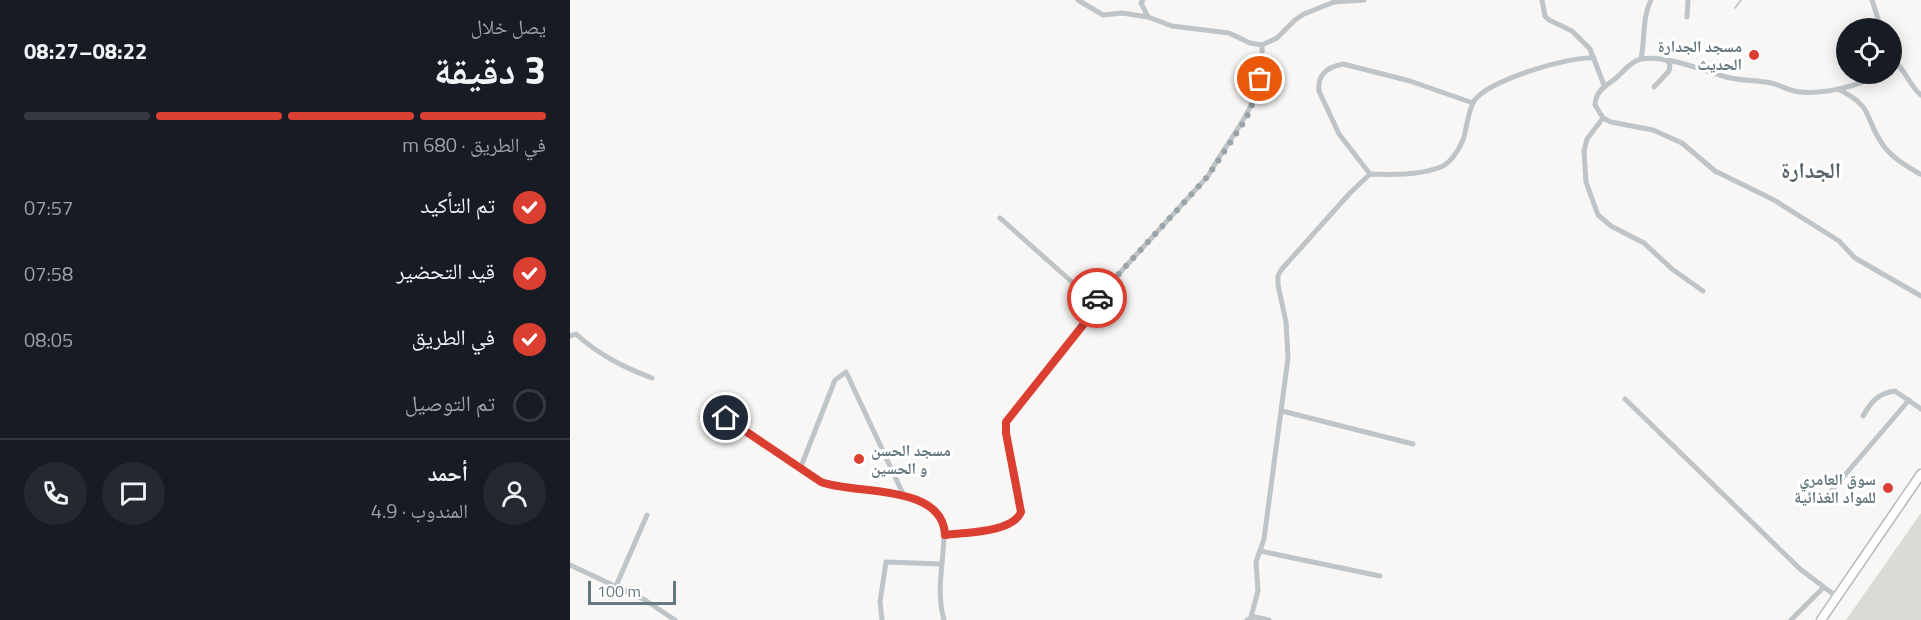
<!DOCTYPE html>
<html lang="ar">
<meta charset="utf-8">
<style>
:root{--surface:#171b24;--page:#242831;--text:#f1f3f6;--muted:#9ea1a6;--line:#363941;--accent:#db3f32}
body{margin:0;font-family:"Titillium Web","Noto Naskh Arabic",sans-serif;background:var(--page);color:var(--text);direction:rtl;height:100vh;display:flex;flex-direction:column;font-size:22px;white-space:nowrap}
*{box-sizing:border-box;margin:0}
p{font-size:20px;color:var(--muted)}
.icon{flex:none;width:33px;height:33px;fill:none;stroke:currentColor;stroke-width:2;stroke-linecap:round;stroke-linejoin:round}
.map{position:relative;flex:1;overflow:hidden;direction:ltr}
.sheet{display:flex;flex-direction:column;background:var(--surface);width:570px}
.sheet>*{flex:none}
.fabs{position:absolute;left:1266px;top:18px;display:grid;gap:12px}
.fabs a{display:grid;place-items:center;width:66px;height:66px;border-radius:50%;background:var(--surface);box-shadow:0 3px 15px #0003;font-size:30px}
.scale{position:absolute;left:18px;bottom:15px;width:88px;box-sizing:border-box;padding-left:6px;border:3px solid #64787f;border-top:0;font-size:16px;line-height:21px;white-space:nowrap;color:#64787f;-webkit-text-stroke:4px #fff;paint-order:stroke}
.pin{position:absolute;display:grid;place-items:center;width:51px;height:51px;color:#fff;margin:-26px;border:3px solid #fff;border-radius:50%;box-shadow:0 2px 6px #0007}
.courier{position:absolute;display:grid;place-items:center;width:60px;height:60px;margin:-30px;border:4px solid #db3f32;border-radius:50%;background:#fff;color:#222;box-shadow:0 2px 8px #0007}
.overview em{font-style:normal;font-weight:700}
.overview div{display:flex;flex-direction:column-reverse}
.overview{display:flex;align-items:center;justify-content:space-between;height:102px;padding:0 24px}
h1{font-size:39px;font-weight:700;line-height:45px}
.bar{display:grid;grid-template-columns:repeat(4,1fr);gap:9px 6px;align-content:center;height:72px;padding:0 24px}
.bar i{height:8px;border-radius:4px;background:var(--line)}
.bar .selected{background:var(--accent)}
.bar p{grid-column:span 4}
.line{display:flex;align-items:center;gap:15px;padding:0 24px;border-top:2px solid var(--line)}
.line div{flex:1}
.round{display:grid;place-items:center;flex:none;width:63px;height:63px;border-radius:32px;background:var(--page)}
ol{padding:0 24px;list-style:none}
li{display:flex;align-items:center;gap:18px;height:66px}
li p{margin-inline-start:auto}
li .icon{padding:6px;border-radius:50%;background:var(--accent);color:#fff;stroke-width:4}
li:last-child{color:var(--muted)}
li i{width:33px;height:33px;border:3px solid var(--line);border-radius:50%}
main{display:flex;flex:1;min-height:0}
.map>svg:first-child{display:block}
.green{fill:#d9dcd4}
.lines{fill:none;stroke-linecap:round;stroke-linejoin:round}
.stream{stroke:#b6c4c6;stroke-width:1.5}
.primary-casing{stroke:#b2b8bb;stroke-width:11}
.minor{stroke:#bec4c7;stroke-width:5}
.primary{stroke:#fff;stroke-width:8}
.done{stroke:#98a4a8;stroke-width:6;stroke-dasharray:0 10.8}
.route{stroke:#db3f32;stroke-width:8}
.poi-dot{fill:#db3f32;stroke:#fff;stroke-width:2}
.labels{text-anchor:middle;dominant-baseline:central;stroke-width:6;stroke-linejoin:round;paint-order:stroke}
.poi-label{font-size:16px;font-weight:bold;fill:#64787f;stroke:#fff;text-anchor:end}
.district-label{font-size:22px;font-weight:bold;fill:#56646a;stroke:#fff}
</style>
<main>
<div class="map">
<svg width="1351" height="620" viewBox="0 0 1351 620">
<rect width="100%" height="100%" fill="#f8f7f5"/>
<path class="green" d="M1351,513V620H1276Z"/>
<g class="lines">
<path class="stream" d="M1165,8L1171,0"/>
<defs>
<path id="primary" d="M1251,620L1351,474"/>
</defs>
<use href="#primary" class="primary-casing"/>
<g class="minor">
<path d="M508,0L533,15L552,13L578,17L602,26L659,33L680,43L692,45L707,38L725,20L734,14L764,2L794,0"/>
<path d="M573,0L571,3L578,17"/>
<path d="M972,0L975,16L979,20L1002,31L1020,49L1034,85"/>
<path d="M1302,0L1311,28"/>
<path d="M1117,17L1118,0"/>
<path d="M1071,59C1075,40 1072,18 1081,0"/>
<path d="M1322,60C1335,67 1339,86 1351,95"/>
<path d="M1305,74C1292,87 1250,94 1231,92C1220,92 1211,85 1201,83C1186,80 1170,81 1156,77C1130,70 1098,55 1071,59C1061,61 1053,72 1046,78C1035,87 1026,90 1025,105L1033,118L1041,122L1083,130L1112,143L1145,171L1204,200L1269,241L1285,258L1351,296"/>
<path d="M1084,87L1099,71L1100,64L1097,61"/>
<path d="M1268,89C1306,108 1293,117 1313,145C1322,158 1337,166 1350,174"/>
<path d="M1033,118L1017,139L1014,151L1016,182L1028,215L1041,226L1074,243L1102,269L1133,291"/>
<path d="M800,174L769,134L749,91C747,74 758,67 773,64L840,81L903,103"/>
<path d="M525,300L638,176C665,127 694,107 692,45"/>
<path d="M0,336L6,334C29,355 53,367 82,378"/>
<path d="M1055,399L1230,569L1267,597"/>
<path d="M712,411L843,444"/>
<path d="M1293,416C1301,402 1308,393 1325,391L1351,409"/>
<path d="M156,418L251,482C284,495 378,484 374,537C373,566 366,592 374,620"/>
<path d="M230,469L265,380L276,372L334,496"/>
<path d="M1257,496L1339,400"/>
<path d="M375,535C390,533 438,531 447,520C457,508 439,449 436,433V422L525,310L527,305L525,300L502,282L430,218"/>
<path d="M690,551L810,576"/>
<path d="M0,565L75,600L105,620"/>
<path d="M46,586L77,515"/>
<path d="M681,617L688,591L686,562L694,539L718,358L716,322L708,285V276L711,270L780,193L800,174C821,175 854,175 873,166C882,161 889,149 893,140C897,128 898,111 904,101C918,80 1000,56 1024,58"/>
<path d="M312,620L310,602L316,562L372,564"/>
<path d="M677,620L685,617L699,620"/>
<path d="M1221,620L1253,588"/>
</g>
<use href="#primary" class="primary"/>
</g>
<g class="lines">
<path class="done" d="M527,298L638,176L676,119L687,93L690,79"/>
<path class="route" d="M156,418L251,482C285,495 373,483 375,535C395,532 442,533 451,512L436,433V422L525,310L526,305L525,300L527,298"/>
</g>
<g class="poi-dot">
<circle cx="1184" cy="55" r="6"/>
<circle cx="289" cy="459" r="6"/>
<circle cx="1318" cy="488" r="6"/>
</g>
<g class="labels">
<g class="poi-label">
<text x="1172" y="46">مسجد الجدارة<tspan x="1172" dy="18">الحديث</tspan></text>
<text x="301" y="450" text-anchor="start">مسجد الحسن<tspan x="301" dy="18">و الحسين</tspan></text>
<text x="1306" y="479">سوق العامري<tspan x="1306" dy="18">للمواد الغذائية</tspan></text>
</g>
<g class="district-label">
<text x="1241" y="170">الجدارة</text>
</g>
</g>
</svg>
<div class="fabs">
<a><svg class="icon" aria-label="locate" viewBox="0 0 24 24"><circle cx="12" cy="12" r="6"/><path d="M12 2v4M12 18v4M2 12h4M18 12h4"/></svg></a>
</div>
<div class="scale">100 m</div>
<div class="pin" style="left:690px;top:79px;background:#ea580c"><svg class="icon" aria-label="bag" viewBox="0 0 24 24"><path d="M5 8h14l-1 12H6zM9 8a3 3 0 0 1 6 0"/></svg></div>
<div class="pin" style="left:156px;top:418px;background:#1f2937"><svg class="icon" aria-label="home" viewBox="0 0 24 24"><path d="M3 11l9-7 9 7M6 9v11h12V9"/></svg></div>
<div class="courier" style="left:527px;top:298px"><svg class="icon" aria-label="car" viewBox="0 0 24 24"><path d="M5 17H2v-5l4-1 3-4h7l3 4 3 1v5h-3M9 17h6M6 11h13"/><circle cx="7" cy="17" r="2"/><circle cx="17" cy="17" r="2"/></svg></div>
</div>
<section class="sheet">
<div class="overview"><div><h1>3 دقيقة</h1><p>يصل خلال</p></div><em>08:22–08:27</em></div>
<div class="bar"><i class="selected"></i><i class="selected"></i><i class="selected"></i><i></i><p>في الطريق · 680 m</p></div>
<ol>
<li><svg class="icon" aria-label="check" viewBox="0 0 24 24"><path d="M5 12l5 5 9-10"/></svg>تم التأكيد<p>07:57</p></li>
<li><svg class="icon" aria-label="check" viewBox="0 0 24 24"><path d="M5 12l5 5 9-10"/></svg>قيد التحضير<p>07:58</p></li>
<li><svg class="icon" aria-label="check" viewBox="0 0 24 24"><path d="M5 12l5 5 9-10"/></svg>في الطريق<p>08:05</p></li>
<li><i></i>تم التوصيل</li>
</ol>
<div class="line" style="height:108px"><a class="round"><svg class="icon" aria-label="person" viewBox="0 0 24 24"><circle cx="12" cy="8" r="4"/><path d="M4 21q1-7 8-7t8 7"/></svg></a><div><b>أحمد</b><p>المندوب · 4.9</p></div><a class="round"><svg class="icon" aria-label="chat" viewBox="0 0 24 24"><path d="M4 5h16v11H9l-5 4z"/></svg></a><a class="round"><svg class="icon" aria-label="phone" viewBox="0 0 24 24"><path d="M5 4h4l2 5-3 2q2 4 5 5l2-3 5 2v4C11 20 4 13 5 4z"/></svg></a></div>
</section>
</main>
